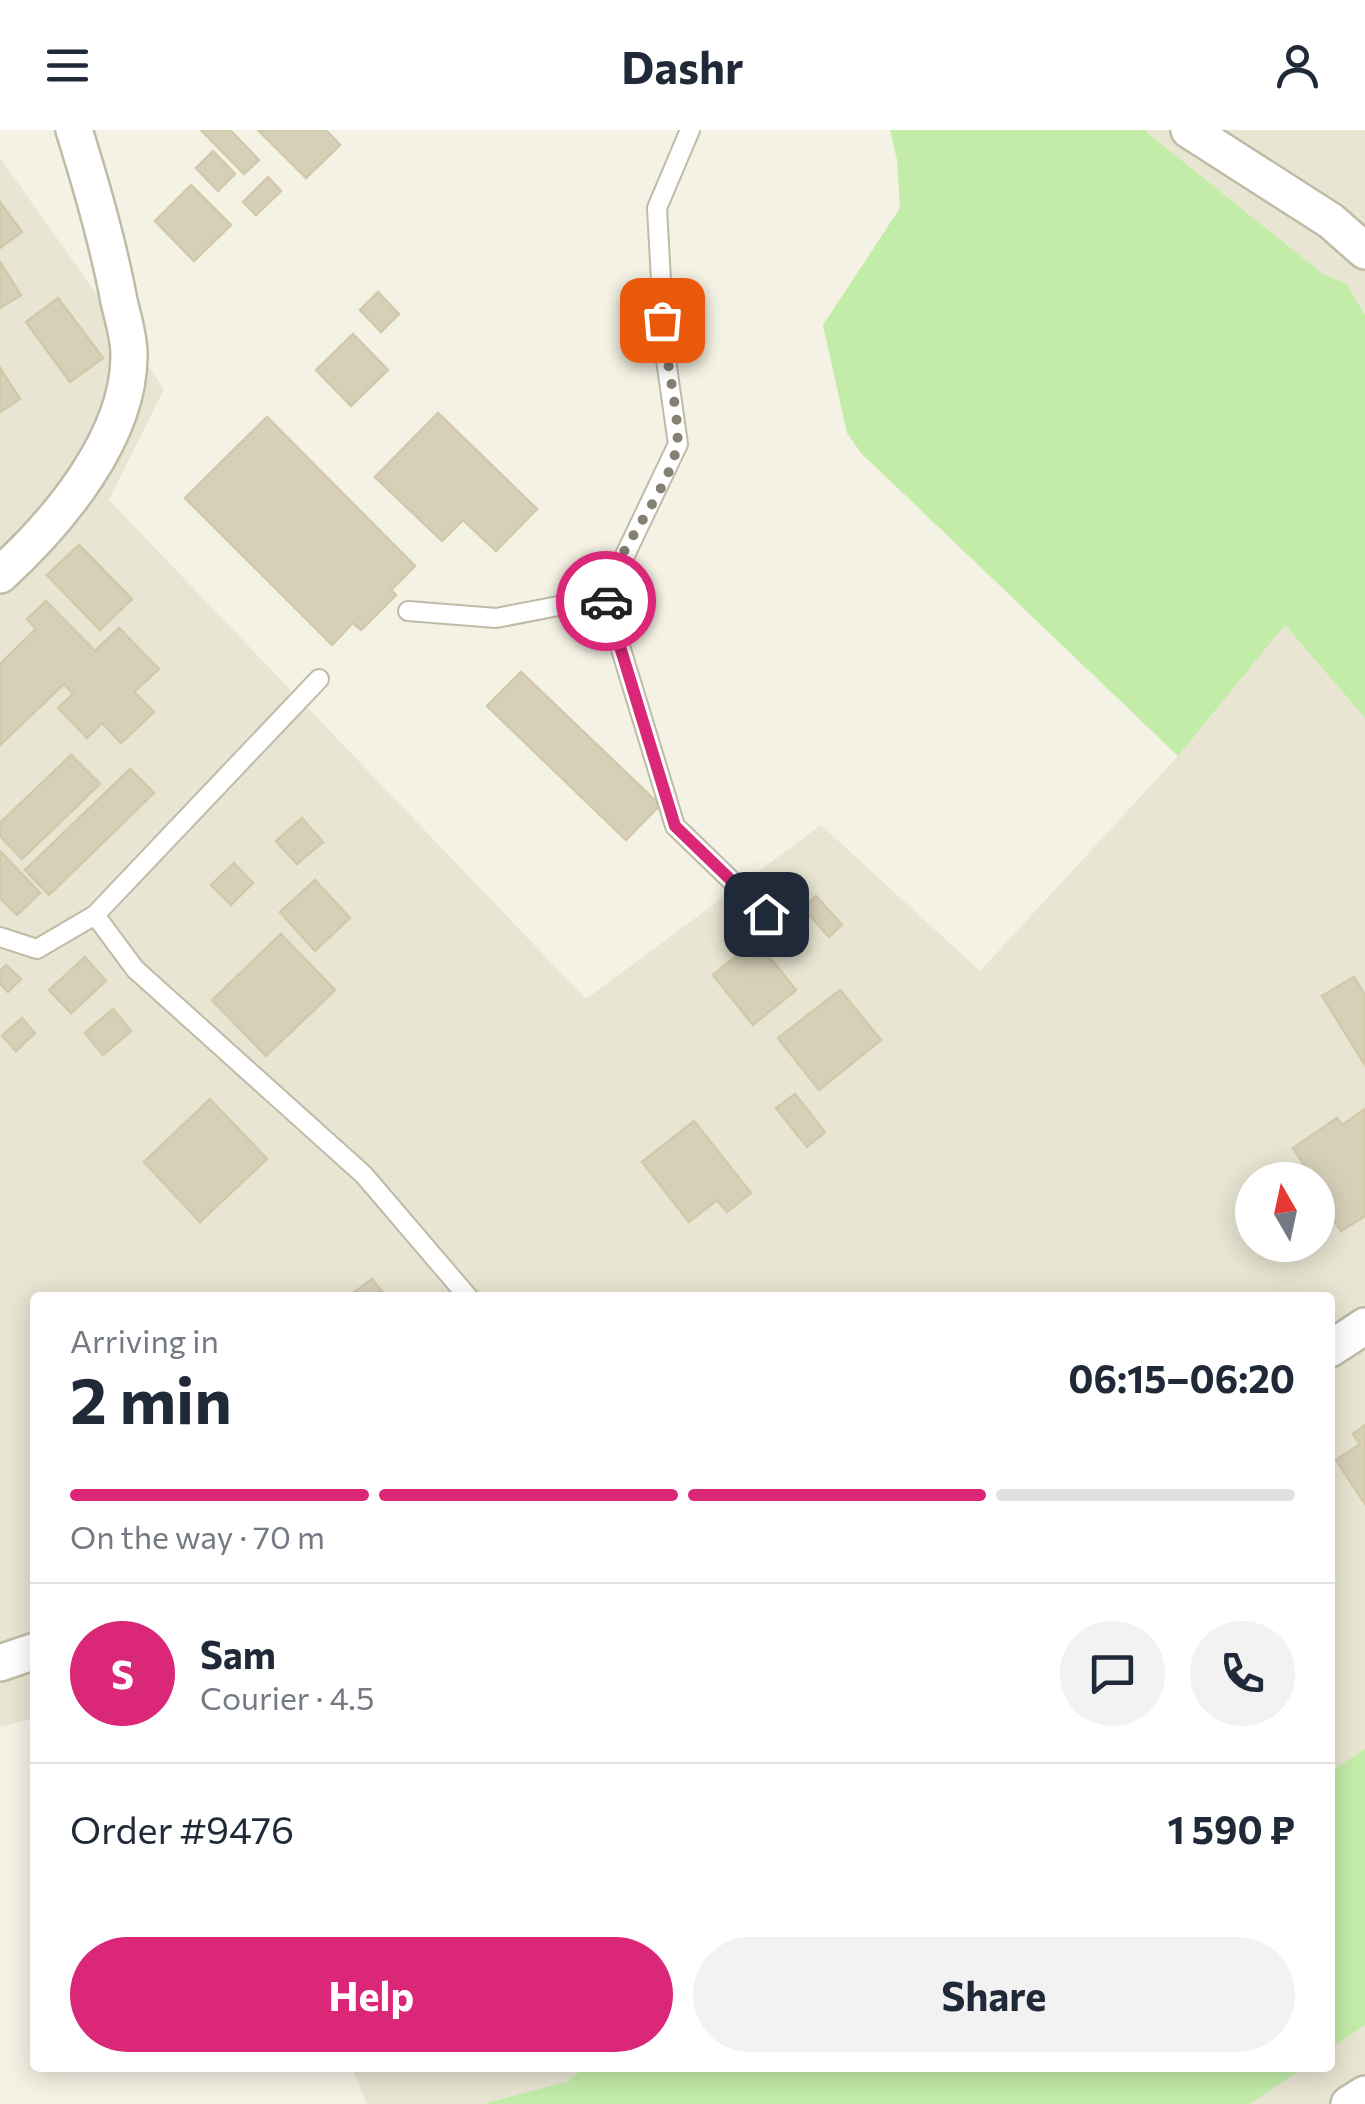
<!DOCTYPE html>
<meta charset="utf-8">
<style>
:root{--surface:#fff;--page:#f2f2f3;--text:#1f2937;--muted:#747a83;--line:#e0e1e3;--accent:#db2777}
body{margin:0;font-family:Commissioner,sans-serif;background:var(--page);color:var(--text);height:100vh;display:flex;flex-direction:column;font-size:38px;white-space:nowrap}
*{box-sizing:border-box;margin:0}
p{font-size:32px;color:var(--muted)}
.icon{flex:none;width:55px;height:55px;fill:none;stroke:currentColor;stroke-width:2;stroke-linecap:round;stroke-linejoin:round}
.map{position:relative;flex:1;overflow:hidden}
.details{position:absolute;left:30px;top:1162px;width:1305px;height:780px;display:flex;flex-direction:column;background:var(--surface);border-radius:10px;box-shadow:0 5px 25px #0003}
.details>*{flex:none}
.needle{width:65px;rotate:351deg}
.controls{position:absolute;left:1235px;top:1032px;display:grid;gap:20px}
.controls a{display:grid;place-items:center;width:100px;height:100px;border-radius:50%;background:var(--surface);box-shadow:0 5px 25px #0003;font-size:50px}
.pin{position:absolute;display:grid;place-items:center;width:85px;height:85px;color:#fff;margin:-42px;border-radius:20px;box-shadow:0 5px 15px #0006}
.courier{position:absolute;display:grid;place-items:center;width:100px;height:100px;margin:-50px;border:8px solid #db2777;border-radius:50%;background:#fff;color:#222;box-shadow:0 2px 12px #0007}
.summary em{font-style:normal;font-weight:700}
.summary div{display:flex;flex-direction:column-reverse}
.summary{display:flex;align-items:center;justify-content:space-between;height:170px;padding:0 40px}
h1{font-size:65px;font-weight:700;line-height:75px}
.bar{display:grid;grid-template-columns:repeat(4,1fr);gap:15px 10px;align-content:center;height:120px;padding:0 40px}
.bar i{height:12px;border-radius:8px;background:var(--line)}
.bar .active{background:var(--accent)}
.bar p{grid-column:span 4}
.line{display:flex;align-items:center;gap:25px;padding:0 40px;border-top:2px solid var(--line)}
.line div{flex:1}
.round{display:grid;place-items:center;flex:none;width:105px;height:105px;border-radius:52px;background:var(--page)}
.button{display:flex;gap:20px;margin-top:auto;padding:20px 40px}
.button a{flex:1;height:115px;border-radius:60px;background:var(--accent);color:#fff;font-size:40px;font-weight:700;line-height:115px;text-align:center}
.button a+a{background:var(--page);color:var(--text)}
header{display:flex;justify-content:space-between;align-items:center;height:130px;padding:0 40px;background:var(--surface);font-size:45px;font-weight:700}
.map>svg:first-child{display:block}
.residential{fill:#e8e5d2;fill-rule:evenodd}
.green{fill:#c3eca9}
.building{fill:#d7d0b9;stroke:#d2c9ab;stroke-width:2.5}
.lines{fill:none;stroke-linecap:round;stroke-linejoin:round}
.lane-casing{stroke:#c0bba6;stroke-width:22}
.street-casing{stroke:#c0bba6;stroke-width:40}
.lane{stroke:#fff;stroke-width:18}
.street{stroke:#fff;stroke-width:35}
.done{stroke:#848072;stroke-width:10;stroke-dasharray:0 18}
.route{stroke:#db2777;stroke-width:12}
</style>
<header><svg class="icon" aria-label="menu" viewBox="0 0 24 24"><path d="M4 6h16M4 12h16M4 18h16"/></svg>Dashr<svg class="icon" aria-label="person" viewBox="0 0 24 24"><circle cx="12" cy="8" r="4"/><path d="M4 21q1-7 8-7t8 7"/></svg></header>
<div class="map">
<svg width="1365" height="1974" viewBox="0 0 1365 1974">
<rect width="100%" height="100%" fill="#f4f2e4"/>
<g class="residential">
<path d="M1144,0H1365V184L1347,154L1323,144Z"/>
<path d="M0,28L164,259L109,370L586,869L821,695L980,841L1178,626L1285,495L1365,588V1619L1330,1642V1168H35V1588L0,1597ZM1252,1050H1318V1115H1252Z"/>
<path d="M1365,1895V1974H1250L1303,1938H1330V1919Z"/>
<path d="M352,1938H583L569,1951L483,1974H367Z"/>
</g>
<g class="green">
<path d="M890,0H1144L1323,144L1347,154L1365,185V588L1285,495L1178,626L861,323L847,303L823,195L900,78L897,30Z"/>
<path d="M1365,1619V1895L1330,1919V1642Z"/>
<path d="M583,1938H1303L1250,1974H483L569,1951Z"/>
</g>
<g class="building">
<path d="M201,0H230L259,30L244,44Z"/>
<path d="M258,0H326L340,15L306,48Z"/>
<path d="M213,21L235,44L218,61L196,38Z"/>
<path d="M268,47L281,61L256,85L243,72Z"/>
<path d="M191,55L231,95L194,131L155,91Z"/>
<path d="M0,72L22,102L0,118Z"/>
<path d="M0,132L21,165L0,178Z"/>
<path d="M378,162L399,184L381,202L360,180Z"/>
<path d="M58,168L103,228L70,252L26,192Z"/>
<path d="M353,204L388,240L351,276L316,240Z"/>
<path d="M0,238L20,269L0,282Z"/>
<path d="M438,283L537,379L496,421L463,390L442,411L375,347Z"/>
<path d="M267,287L415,436L391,460L396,465L361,500L353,493L332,515L185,368Z"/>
<path d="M79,415L132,469L100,500L47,445Z"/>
<path d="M46,471L95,521L119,498L159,539L134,562L154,582L121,613L102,593L87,608L58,578L73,564L64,554L0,615V534L36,499L27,489Z"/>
<path d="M521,542L660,675L626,710L487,576Z"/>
<path d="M71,625L100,654L22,729L0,706V693Z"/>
<path d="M130,639L154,663L49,765L25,740Z"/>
<path d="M302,688L323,712L297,734L276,711Z"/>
<path d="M0,721L40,763L17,785L0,768Z"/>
<path d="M234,733L253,753L231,775L211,755Z"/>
<path d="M315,750L350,788L315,821L280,782Z"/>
<path d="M816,766L842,795L829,807L803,778Z"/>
<path d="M281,804L335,860L266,926L212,870Z"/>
<path d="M756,810L796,860L753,895L713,845Z"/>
<path d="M85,827L106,851L71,883L49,860Z"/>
<path d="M6,835L21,849L8,862L0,854V841Z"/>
<path d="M1354,847L1365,865V935L1322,866Z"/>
<path d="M840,860L881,910L819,960L778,908Z"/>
<path d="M113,879L131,901L103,925L85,903Z"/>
<path d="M22,888L35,903L16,921L2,906Z"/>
<path d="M795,964L825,1002L807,1017L776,978Z"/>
<path d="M210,969L267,1029L200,1092L144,1032Z"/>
<path d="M1365,979V1086L1341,1101L1318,1066V1050H1308L1312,1047L1293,1018L1337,988L1342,995Z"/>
<path d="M694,991L751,1063L727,1082L717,1070L689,1092L642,1032Z"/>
<path d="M372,1149L387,1168H347Z"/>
<path d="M1365,1295V1374L1336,1330L1360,1314L1353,1304Z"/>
</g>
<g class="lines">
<defs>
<g id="lane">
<path d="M690,0L657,78L665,223L678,314L605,467L675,696L766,784"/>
<path d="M408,481L496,488L605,467"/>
<path d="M95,785L135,839L364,1045L469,1168"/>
<path d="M0,807L37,819L95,785L319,549"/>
</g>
<g id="street">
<path d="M1189,0L1331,91L1365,121"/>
<path d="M0,445C58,392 130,307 129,224C129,207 123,188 119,171C108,112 92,57 74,0"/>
<path d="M1330,1219L1365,1196"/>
<path d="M0,1533L35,1521"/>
<path d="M1349,1974L1365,1964"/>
</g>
</defs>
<use href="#lane" class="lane-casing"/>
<use href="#street" class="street-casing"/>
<use href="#lane" class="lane"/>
<use href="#street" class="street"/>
</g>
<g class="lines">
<path class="done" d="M606,471C609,426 669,365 677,315C681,293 664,219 662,190"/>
<path class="route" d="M606,471L675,696L766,784"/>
</g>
</svg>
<div class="controls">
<a><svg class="needle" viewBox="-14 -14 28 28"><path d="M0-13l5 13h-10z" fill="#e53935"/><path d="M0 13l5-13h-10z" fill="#747a83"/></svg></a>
</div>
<div class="pin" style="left:662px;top:190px;background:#ea580c"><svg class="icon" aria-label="bag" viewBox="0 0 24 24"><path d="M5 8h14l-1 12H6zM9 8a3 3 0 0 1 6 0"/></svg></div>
<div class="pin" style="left:766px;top:784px;background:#1f2937"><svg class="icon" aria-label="home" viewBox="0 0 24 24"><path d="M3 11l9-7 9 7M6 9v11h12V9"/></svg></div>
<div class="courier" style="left:606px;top:471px"><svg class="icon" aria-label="car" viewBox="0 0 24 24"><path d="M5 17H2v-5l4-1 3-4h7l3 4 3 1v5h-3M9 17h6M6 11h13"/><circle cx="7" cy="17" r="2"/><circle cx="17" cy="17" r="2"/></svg></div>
<section class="details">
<div class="summary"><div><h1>2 min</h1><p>Arriving in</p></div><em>06:15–06:20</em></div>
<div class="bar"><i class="active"></i><i class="active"></i><i class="active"></i><i></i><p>On the way · 70 m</p></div>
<div class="line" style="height:180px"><b class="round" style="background:var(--accent);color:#fff">S</b><div><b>Sam</b><p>Courier · 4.5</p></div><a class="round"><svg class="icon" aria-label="chat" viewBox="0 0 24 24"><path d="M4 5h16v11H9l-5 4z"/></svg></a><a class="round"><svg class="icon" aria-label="phone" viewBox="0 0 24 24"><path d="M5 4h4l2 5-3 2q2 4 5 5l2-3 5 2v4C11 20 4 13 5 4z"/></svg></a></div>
<div class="line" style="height:130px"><div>Order #9476</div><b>1 590 ₽</b></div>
<div class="button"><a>Help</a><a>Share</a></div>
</section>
</div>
